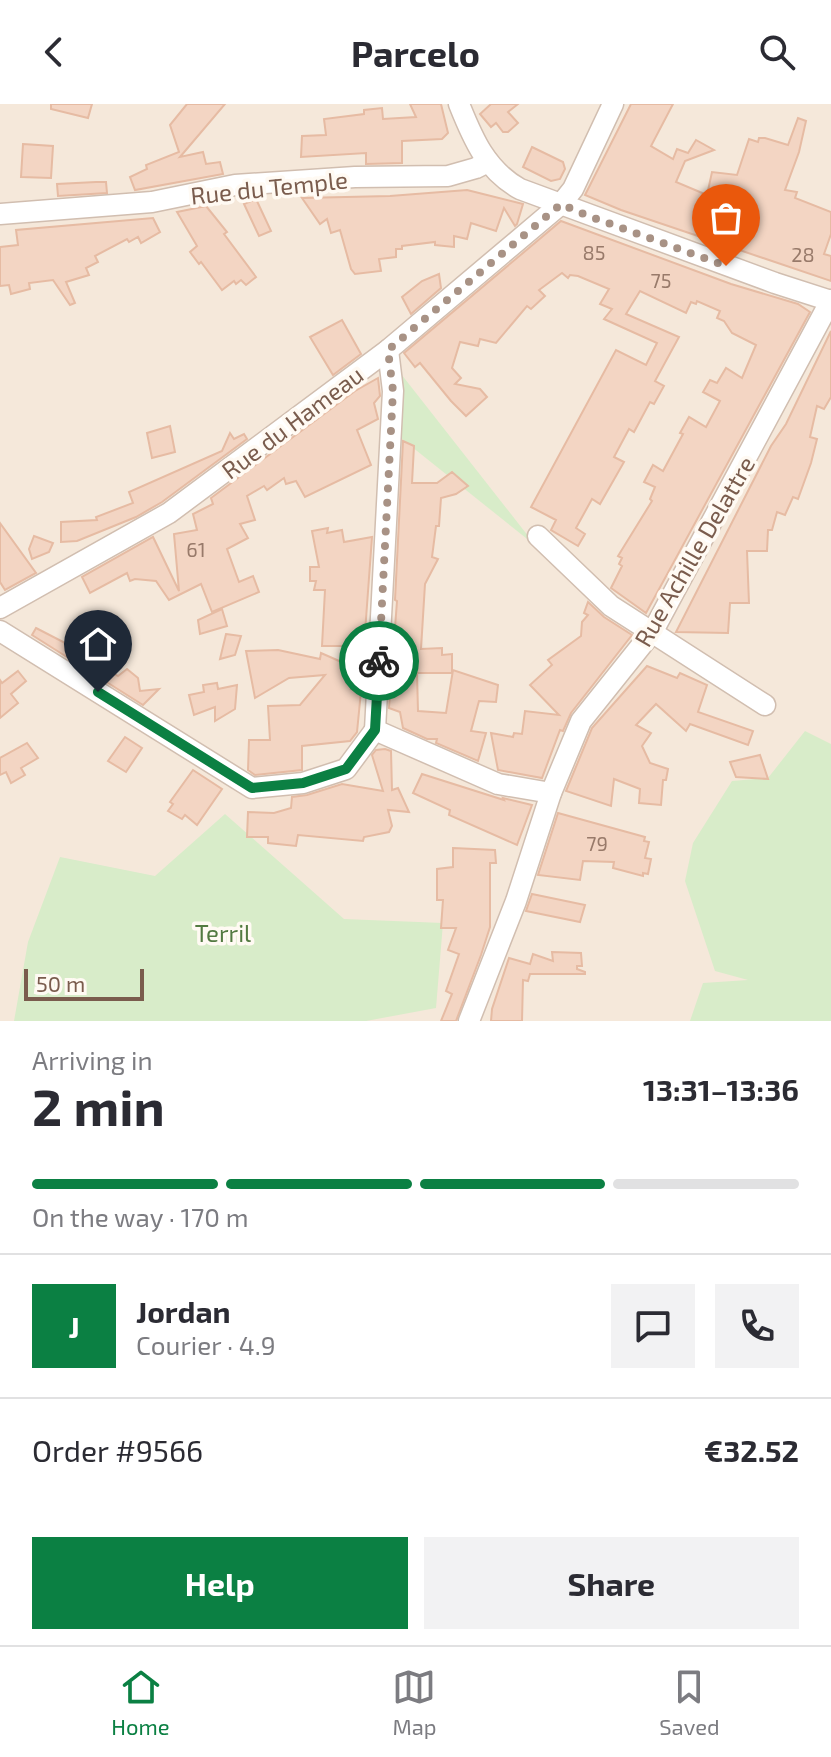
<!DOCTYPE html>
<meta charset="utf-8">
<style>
:root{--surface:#fff;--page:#f2f2f3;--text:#2b2b33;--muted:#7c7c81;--line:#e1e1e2;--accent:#0b8043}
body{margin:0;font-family:"Exo 2",sans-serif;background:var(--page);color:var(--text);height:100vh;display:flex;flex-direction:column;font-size:30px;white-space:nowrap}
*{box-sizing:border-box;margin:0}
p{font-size:26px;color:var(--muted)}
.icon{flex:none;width:44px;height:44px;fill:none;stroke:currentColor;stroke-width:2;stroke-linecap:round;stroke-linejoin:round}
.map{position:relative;height:917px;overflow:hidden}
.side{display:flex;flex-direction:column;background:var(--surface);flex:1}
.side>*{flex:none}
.scale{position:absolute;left:24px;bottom:20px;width:120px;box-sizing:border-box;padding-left:8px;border:4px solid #7a5c4d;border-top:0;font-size:22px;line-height:28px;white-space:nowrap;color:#7a5c4d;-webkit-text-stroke:6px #fffaf3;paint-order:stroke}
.pin{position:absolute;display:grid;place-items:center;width:68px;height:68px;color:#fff;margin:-82px -34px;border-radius:50% 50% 50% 0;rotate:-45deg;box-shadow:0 0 8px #0007}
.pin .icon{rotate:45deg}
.courier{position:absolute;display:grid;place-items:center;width:80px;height:80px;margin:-40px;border:6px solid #0b8043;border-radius:50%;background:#fff;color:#222;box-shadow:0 2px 10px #0007}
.head em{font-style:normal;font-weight:700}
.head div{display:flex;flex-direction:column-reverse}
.head{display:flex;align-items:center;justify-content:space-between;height:136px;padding:0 32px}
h1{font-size:52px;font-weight:700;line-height:60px}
.bar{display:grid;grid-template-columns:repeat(4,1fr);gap:12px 8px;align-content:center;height:96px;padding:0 32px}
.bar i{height:10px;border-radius:6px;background:var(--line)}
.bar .selected{background:var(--accent)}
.bar p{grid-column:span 4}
.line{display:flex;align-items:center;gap:20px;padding:0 32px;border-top:2px solid var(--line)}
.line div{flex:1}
.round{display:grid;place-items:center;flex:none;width:84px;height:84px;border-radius:0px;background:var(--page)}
.action{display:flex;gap:16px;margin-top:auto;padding:16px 32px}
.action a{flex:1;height:92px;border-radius:0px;background:var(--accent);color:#fff;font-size:32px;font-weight:700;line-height:92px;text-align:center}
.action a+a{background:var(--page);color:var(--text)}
header{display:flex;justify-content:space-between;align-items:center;height:104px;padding:0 32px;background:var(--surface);font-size:36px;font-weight:700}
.menu{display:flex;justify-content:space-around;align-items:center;height:112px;border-top:2px solid var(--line);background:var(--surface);font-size:22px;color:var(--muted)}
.menu a{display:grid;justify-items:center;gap:4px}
.menu .selected{color:var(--accent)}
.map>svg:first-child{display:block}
.residential{fill:#f5e8da}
.green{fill:#d8ecc9}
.building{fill:#f3d5c3;stroke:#e6bba3;stroke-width:2}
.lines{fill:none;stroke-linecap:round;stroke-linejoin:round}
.minor-casing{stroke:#d1beb0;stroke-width:23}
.minor{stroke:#fff;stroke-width:20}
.done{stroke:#a89285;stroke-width:8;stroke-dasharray:0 14.4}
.route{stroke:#0b8043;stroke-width:10}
.labels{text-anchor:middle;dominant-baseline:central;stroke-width:7;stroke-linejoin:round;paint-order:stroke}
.number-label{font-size:20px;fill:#987a6a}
.street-label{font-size:24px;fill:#7a5c4d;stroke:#fffaf3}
.park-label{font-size:24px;fill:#537a41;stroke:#fffaf3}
</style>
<header><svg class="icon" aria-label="back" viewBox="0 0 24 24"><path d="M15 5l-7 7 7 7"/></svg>Parcelo<svg class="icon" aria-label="search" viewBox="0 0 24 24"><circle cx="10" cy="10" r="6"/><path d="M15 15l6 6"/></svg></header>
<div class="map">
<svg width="831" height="917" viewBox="0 0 831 917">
<rect width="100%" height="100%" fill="#fdf6ec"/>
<rect class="residential" x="0" y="0" width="831" height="917"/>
<g class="green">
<path d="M394,261L536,442L397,331Z"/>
<path d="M805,627L831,640V917H690L703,879L748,876L715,867L685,777L693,739L732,677L768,674Z"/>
<path d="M225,710L344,815L443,819L436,904L366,917H14L28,838L60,753L155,772Z"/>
</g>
<g class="building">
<path d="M51,0H92L88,14L51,5Z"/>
<path d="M187,0H225L180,53L203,48L206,60L220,58L223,70L135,86L130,73L147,65L146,61L179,48L170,21Z"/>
<path d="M410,0H441L448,29L442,35L402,37V59L366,60V49L301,53L302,32L326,31L324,15L364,10V6L382,4L383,15L416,13Z"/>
<path d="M491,0H518L508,8L518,19L508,28H503L496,19L491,23L480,10Z"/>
<path d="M631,0H673L651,42L673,55L677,45L688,49L696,36L714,46L685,57L676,78L707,91L712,68L737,71L749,35L758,38L759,34H765L788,41L798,14L806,17L799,48L785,86L797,88L795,94L831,108V130L824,150L831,152V177L621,106L585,91Z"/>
<path d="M23,40L53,42L51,74L21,73Z"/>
<path d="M532,43L563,58L565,65L560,75L551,77L523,63Z"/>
<path d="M96,78H106L107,89L58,92L57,80Z"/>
<path d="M467,86L523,100L517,120L515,122L504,104L496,127L471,119L467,135L454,132V143L435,141V138L402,142V145H396V153L379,155L381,167L355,170L351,165L340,126L331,129L327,115L320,120L302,94L390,92Z"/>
<path d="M256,95L271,127L259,132L244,100Z"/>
<path d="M206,102L227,128L224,130L256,173L246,181L241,176L236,180L234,177L222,186L201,158L199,160L190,148L197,142L177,108Z"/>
<path d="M153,114L160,128L141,139L138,133L129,138L127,135L95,152L98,158L86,164L89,171L66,178L75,199L70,201L53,176L29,179L30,185L11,190L9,181L0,182V143L18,141L16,126Z"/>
<path d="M561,117L731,180L798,200L810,208L646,509L611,484L622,462L619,460L622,454L618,452L652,397L650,395L655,383L644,378L653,361L663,367L683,330L680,329L689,313L706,323L720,297L703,288L710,276L717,279L726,264L742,274L756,241L732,229L724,217L717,214L720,207L697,197L696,200L691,198L686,209L640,187L626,210L679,233L655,277L664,282L654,300L650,298L634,328L629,325L614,353L624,358L600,400L592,395L576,424L585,430L578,442L551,426L556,416L531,403L616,246L646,261L657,239L604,215L612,205L600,200L609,185L578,172L570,171L568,174L562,169L539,186L545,192L531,205L527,202L496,239L480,235L478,242L460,238L452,264L461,274L455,280L480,285L487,293L466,312L451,297L420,259L415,263L404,249Z"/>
<path d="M439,170L441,184L411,210L402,193L422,177Z"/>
<path d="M342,216L361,250L333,271L310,233Z"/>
<path d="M831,227V293L824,305L817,302L810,333L817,335L811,359L798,395L793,393L785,411L777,408L772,426H768L767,447H747L749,499H730L728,529L676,528L771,342L786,320Z"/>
<path d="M378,274L380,292L374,299L378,315L357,326L371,361L305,393L296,377L286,380L284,374L267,386L264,382L247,392L255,416L240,420L248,434L227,445L239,478L253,472L259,488L212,508L201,480L169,496L156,477L135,475L130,477L127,469L90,489L82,473L153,433L179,487L174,430L197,426L193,410L213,400L211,394L355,287Z"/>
<path d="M170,322L175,348L152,354L147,329Z"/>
<path d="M230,329L234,335L244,330L247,335L162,398L136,413L77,437L61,438V418L97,416L96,413L133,399L129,388L222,347Z"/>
<path d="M403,337L414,342L412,379H437L452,368L468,382L456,390L441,394L439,422H436L432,453L438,455L425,480L421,545L442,544V551L452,550V569H417L418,607L446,609L453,566L498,581L496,598L479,597L471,627L486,629L478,657L436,639L437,635H427L403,624L400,608L389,604L397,497L395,496Z"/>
<path d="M0,419L36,469L5,486L0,478Z"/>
<path d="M328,424L327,429L342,426L344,438L372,433L364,542H322L325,486H314L316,477H310V463H319L312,427Z"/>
<path d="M34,432L53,439L49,448L32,455L29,445Z"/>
<path d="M588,498L604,513L632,531L571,609L563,627L560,626L542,674L498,666L491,629L513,633L514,629L522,630L525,607L559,611L530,581L552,561L548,556L581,532L582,518L588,511L584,509Z"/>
<path d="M222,505L227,522L200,530L198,516Z"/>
<path d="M36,524L73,543L84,557L88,554L118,572L127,565L138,574L140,587L159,585L143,601L32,531Z"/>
<path d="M226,530L241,532L235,551L220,555Z"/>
<path d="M278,546L320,555L321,549L362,567L351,585L361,587L357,628L350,637L302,642V666L255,671L248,666L249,636H270L268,602L300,601L325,571L289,574L255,594L246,547Z"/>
<path d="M647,562L677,574L680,569L707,581L698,608L753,627L748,641L690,620L686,627L656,600L636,621L651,629L642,642L650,659L668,665L666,676H663L661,701L639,699L640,685L614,675L611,702L566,687L592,624Z"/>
<path d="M18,567L26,577L11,590L18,599L0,614V576L2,579Z"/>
<path d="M217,579L218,585L237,581L235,605L215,617V603L194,611L189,591L204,588L203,581Z"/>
<path d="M125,633L142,644L126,668L108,657Z"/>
<path d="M27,639L38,654L21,664L25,671L11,679L6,668L0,671V654Z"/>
<path d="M385,645L391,647L392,686L398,684L409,708L388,706L392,722L389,728L364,733L363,737L298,731L296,742L268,739V733H247L248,708L274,709L291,704L292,693L307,691L342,680L383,687L372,651L376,646Z"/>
<path d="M760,651L768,675L736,673L730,658Z"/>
<path d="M193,666L222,685L197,721L185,711L182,715L168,707L173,700L170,698Z"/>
<path d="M422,670L504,696L503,694L532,701L517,741L449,711L450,706L413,689Z"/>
<path d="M558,709L645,733L644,737L649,738L645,754L651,755L648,770L643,769V772L613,764L614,758L583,757L580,776L538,771Z"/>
<path d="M453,744L495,746L496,759H490V823L481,851L456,917H441L452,890L446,887L459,850L448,846L456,824H441L443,796H437V765L453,763Z"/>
<path d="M532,790L585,801L580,818L526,807Z"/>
<path d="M552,848L581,849L582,862H577V865L585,868V870H530L528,877L523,876L522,917H491L492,905L509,854L530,860L533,850L553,857Z"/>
</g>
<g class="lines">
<defs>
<g id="minor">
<path d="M459,0C473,35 486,66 520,85L775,179L831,197"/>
<path d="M0,110L152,98L235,81L355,73L448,72L476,64L488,58"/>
<path d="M538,432L611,502L765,601"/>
<path d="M0,504L169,409L388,246L561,100L573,85L613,0"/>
<path d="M0,527L252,684L303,679L346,665L375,626L498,680L551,689"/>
<path d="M375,626L393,287L388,246"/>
<path d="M469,917L516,797L551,689L581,617L653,527L831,196"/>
</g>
</defs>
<use href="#minor" class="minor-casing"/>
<use href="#minor" class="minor"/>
</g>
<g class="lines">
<path class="done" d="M379,557L393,287L388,246L561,100L586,111L726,162"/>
<path class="route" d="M98,588L252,684L303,679L346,665L375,626L379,557"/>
</g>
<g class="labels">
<g class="number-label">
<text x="594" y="148">85</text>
<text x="803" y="150">28</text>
<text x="661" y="176">75</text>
<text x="196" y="445">61</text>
<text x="597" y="739">79</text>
</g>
<g class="street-label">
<text transform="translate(269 83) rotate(-6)">Rue du Temple</text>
<text transform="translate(292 318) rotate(-37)">Rue du Hameau</text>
<text transform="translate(694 447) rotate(-60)">Rue Achille Delattre</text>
</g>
<g class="park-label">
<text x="223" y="828">Terril</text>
</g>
</g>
</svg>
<div class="scale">50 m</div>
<div class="pin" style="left:726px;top:162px;background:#ea580c"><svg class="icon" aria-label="bag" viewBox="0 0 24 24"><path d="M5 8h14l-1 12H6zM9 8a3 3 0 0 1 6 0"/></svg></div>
<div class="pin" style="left:98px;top:588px;background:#1f2937"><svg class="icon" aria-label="home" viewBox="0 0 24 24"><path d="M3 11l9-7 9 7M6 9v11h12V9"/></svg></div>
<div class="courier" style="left:379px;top:557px"><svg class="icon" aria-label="bike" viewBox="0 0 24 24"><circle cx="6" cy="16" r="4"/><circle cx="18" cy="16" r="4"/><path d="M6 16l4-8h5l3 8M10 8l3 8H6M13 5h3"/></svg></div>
</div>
<section class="side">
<div class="head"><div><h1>2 min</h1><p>Arriving in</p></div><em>13:31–13:36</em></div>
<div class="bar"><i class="selected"></i><i class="selected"></i><i class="selected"></i><i></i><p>On the way · 170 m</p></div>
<div class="line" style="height:144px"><b class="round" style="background:var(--accent);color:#fff">J</b><div><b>Jordan</b><p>Courier · 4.9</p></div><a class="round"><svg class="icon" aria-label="chat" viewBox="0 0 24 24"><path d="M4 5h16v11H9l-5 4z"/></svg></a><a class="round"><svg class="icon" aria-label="phone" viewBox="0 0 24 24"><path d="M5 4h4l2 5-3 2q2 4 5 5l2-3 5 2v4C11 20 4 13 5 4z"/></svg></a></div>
<div class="line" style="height:104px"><div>Order #9566</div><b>€32.52</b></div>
<div class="action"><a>Help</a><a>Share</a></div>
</section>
<nav class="menu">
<a class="selected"><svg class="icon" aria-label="home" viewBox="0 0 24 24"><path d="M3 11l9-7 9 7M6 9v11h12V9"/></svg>Home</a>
<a><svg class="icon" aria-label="map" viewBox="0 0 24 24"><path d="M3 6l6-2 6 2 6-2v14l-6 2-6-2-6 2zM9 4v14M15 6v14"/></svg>Map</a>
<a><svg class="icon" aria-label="saved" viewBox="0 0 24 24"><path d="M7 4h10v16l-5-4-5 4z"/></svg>Saved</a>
</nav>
